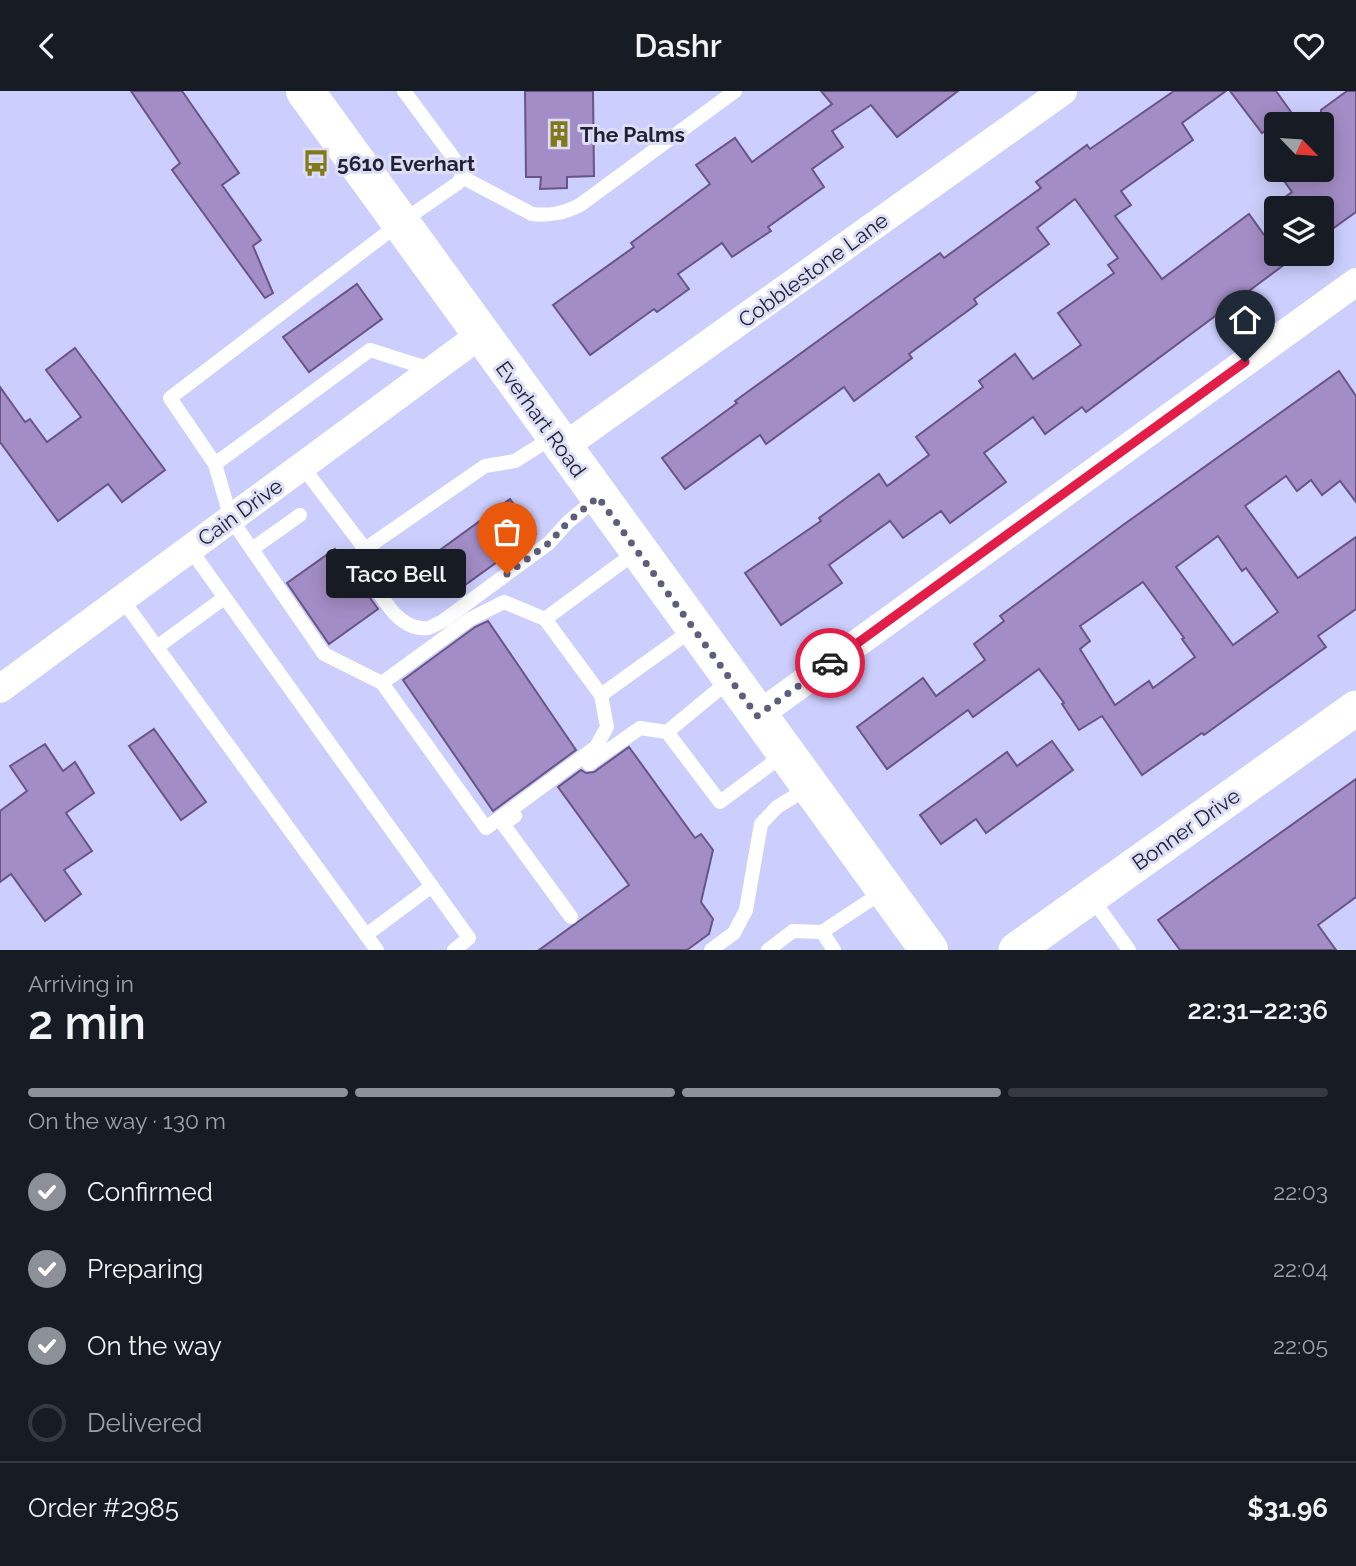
<!DOCTYPE html>
<meta charset="utf-8">
<style>
:root{--surface:#171b24;--page:#242831;--text:#f1f3f6;--muted:#9ea1a6;--line:#363941;--accent:#8c9099}
body{margin:0;font-family:Raleway,sans-serif;background:var(--page);color:var(--text);height:100vh;display:flex;flex-direction:column;font-size:26px;white-space:nowrap}
*{box-sizing:border-box;margin:0}
p{font-size:23px;color:var(--muted)}
.icon{flex:none;width:38px;height:38px;fill:none;stroke:currentColor;stroke-width:2;stroke-linecap:round;stroke-linejoin:round}
.map{position:relative;height:859px;overflow:hidden}
.panel{display:flex;flex-direction:column;background:var(--surface);flex:1}
.panel>*{flex:none}
.needle{width:46px;rotate:115deg}
.fabs{position:absolute;left:1264px;top:21px;display:grid;gap:14px}
.fabs a{display:grid;place-items:center;width:70px;height:70px;border-radius:7px;background:var(--surface);box-shadow:0 4px 18px #0003;font-size:35px}
.pin{position:absolute;display:grid;place-items:center;width:60px;height:60px;color:#fff;margin:-72px -30px;border-radius:50% 50% 50% 0;rotate:-45deg;box-shadow:0 0 7px #0007}
.pin .icon{rotate:45deg}
.courier{position:absolute;display:grid;place-items:center;width:70px;height:70px;margin:-35px;border:5px solid #e11d48;border-radius:50%;background:#fff;color:#222;box-shadow:0 2px 9px #0007}
.bubble{position:absolute;height:49px;border-radius:7px;background:var(--surface);box-shadow:0 4px 18px #0003;font-size:23px;font-weight:600;line-height:49px;text-align:center}
.headline em{font-style:normal;font-weight:600}
.headline div{display:flex;flex-direction:column-reverse}
.headline{display:flex;align-items:center;justify-content:space-between;height:119px;padding:0 28px}
h1{font-size:46px;font-weight:600;line-height:52px}
.bar{display:grid;grid-template-columns:repeat(4,1fr);gap:10px 7px;align-content:center;height:84px;padding:0 28px}
.bar i{height:9px;border-radius:5px;background:var(--line)}
.bar .current{background:var(--accent)}
.bar p{grid-column:span 4}
.line{display:flex;align-items:center;gap:18px;padding:0 28px;border-top:2px solid var(--line)}
.line div{flex:1}
ol{padding:0 28px;list-style:none}
li{display:flex;align-items:center;gap:21px;height:77px}
li p{margin-inline-start:auto}
li .icon{padding:7px;border-radius:50%;background:var(--accent);color:#fff;stroke-width:4}
li:last-child{color:var(--muted)}
li i{width:38px;height:38px;border:4px solid var(--line);border-radius:50%}
header{display:flex;justify-content:space-between;align-items:center;height:91px;padding:0 28px;background:var(--surface);font-size:32px;font-weight:600}
.map>svg:first-child{display:block}
.building{fill:#a38dc6;stroke:#685585;stroke-width:2;fill-rule:evenodd}
.lines{fill:none;stroke-linecap:round;stroke-linejoin:round}
.service{stroke:#fff;stroke-width:14}
.minor{stroke:#fff;stroke-width:28}
.tertiary{stroke:#fff;stroke-width:35}
.secondary{stroke:#fff;stroke-width:38}
.done{stroke:#5d5e7c;stroke-width:7;stroke-dasharray:0 12.6}
.route{stroke:#e11d48;stroke-width:9}
.labels{text-anchor:middle;dominant-baseline:central;stroke-width:6;stroke-linejoin:round;paint-order:stroke}
.poi-label{font-size:21px;font-weight:bold;fill:#212136;stroke:#dddef6;text-anchor:start}
.street-label{font-size:21px;fill:#212136;stroke:#dddef6}
</style>
<header><svg class="icon" aria-label="back" viewBox="0 0 24 24"><path d="M15 5l-7 7 7 7"/></svg>Dashr<svg class="icon" aria-label="heart" viewBox="0 0 24 24"><path d="M12 20l-8-8c-3-5 5-10 8-4 3-6 11-1 8 4z"/></svg></header>
<div class="map">
<svg width="1356" height="859" viewBox="0 0 1356 859">
<rect width="100%" height="100%" fill="#cccffd"/>
<g class="building">
<path d="M131,0H182L239,82L222,94L261,149L253,155L273,202L265,207L172,79L180,72Z"/>
<path d="M525,0H593L594,85L567,86V97L540,98L541,86H526Z"/>
<path d="M821,0H958L897,46L871,14L832,40L843,56L812,78L824,96L768,136L771,140L732,166L722,152L678,183L689,198L657,221L654,218L590,264L553,214L634,156L631,152L710,93L696,74L735,47L752,71L832,13Z"/>
<path d="M1174,0H1226L1182,32L1193,49L1121,100L1131,114L1115,125L1162,188L1249,123L1285,173L1086,321L1082,316L1045,343L1033,326L984,362L1006,391L950,432L941,420L903,447L890,430L829,474L842,492L781,534L745,482L821,430L819,427L879,383L887,395L929,364L916,346L983,296L979,290L1015,263L1033,288L1081,254L1058,222L1114,182L1108,174L1118,167L1075,108L1037,137L1049,153L974,208L977,213L909,263L912,267L854,310L844,296L766,353L760,344L685,398L662,367L737,312L735,310L870,212L940,162L944,167L1041,97L1036,91L1087,54L1090,58Z"/>
<path d="M1230,0H1276L1291,21L1262,42Z"/>
<path d="M1347,0H1356V121L1321,146V117H1270L1292,101L1282,87L1293,79H1321V19Z"/>
<path d="M357,193L382,228L309,281L283,246Z"/>
<path d="M75,257L165,379L122,411L108,393L58,430L0,351V296L25,331L30,328L47,351L81,326L46,279Z"/>
<path d="M1339,280L1356,305V411L1340,390L1322,404L1311,389L1297,400L1286,385L1245,415L1298,487L1356,446V518L1318,545L1326,556L1204,644L1202,642L1142,684L1102,625L1079,639L1062,613L1064,612L1039,578L973,626L968,619L887,678L857,636L923,587L936,605L985,569L974,553L1004,530L1000,525L1123,434ZM1218,445L1242,480L1246,477L1278,521L1233,554L1176,476ZM1143,491L1184,547L1182,548L1195,566L1153,597L1149,590L1115,614L1080,558L1090,550L1080,535Z"/>
<path d="M510,408L536,443L465,494L440,459Z"/>
<path d="M335,458L378,518L329,553L287,492Z"/>
<path d="M488,530L576,659L493,720L403,589L475,536Z"/>
<path d="M154,638L206,711L181,729L129,655Z"/>
<path d="M1052,650L1073,679L986,742L976,728L941,753L920,724L1007,661L1017,675Z"/>
<path d="M45,653L63,680L75,671L94,702L66,722L92,760L64,779L81,803L45,830L11,783L0,791V720L27,700L10,675Z"/>
<path d="M629,656L695,747L701,743L713,759L701,811L713,828L709,843L687,859H539L629,794L558,696L581,679L586,682L594,681Z"/>
<path d="M1356,688V806L1318,834L1336,859H1180L1158,829Z"/>
</g>
<g class="lines">
<g class="service">
<path d="M462,86L532,123C551,125 564,122 580,114L735,0"/>
<path d="M215,373L370,259L433,279"/>
<path d="M302,375L365,458L485,375L515,370L553,346"/>
<path d="M190,458L469,847L454,859"/>
<path d="M252,458L300,424"/>
<path d="M365,458L364,477C378,498 396,541 428,537C432,536 439,532 443,530L549,452L568,431L598,406"/>
<path d="M636,461L545,528L601,604L693,538"/>
<path d="M122,508L377,859"/>
<path d="M545,528L504,511L470,528L382,592L486,737L596,656L607,636L601,604"/>
<path d="M157,556L224,507"/>
<path d="M730,589L667,641L720,711L783,664"/>
<path d="M382,592L324,563L231,428L215,373L170,307L400,132L458,92L462,86L461,77L404,0"/>
<path d="M589,673L640,637L667,641"/>
<path d="M515,725L503,733L571,826"/>
<path d="M1091,806L1129,859"/>
<path d="M822,841L834,859"/>
<path d="M366,844L432,795"/>
<path d="M711,859L734,842L746,819L761,733L777,716L808,697"/>
<path d="M768,859L793,840L822,841L884,800"/>
</g>
<g class="minor">
<path d="M562,357L1063,0"/>
<path d="M0,598L480,244"/>
<path d="M757,625L1356,191"/>
</g>
<path class="tertiary" d="M1016,859L1356,617"/>
<path class="secondary" d="M305,0L929,859"/>
</g>
<g class="lines">
<path class="done" d="M507,483L549,452L568,431L598,406L757,625L830,572"/>
<path class="route" d="M830,572L1245,271"/>
</g>
<defs>
<symbol id="building-bare" viewBox="-9 -9 18 18"><path d="M-4-6H4V6H1V3H-1V6H-4ZM-2.5-4.3h1.7v1.8h-1.7ZM.8-4.3h1.7v1.8H.8ZM-2.5-1h1.7V.8h-1.7ZM.8-1h1.7V.8H.8Z" fill="#82771b" stroke="#dddef6" stroke-width="2.5" paint-order="stroke"/></symbol>
<symbol id="bus-bare" viewBox="-9 -9 18 18"><path d="M-5-6H5V4H4V6H2V4H-2V6H-4V4H-5ZM-3.5-4V0h7V-4ZM-3.5 1.2v1.5H-2V1.2ZM2 1.2v1.5H3.5V1.2Z" fill="#82771b" stroke="#dddef6" stroke-width="2.5" paint-order="stroke"/></symbol>
</defs>
<g fill-rule="evenodd">
<use href="#building-bare" x="540" y="24" width="38" height="38"/>
<use href="#bus-bare" x="297" y="53" width="38" height="38"/>
</g>
<g class="labels">
<g class="poi-label">
<text x="580" y="43">The Palms</text>
<text x="337" y="72">5610 Everhart</text>
</g>
<g class="street-label">
<text transform="translate(813 179) rotate(-36)">Cobblestone Lane</text>
<text transform="translate(541 328) rotate(54)">Everhart Road</text>
<text transform="translate(240 421) rotate(-36)">Cain Drive</text>
<text transform="translate(1186 738) rotate(-35)">Bonner Drive</text>
</g>
</g>
</svg>
<div class="fabs">
<a><svg class="needle" viewBox="-14 -14 28 28"><path d="M0-13l5 13h-10z" fill="#e53935"/><path d="M0 13l5-13h-10z" fill="#9ea1a6"/></svg></a>
<a><svg class="icon" aria-label="layers" viewBox="0 0 24 24"><path d="M12 4l9 5-9 5-9-5zM3 14l9 5 9-5"/></svg></a>
</div>
<div class="pin" style="left:507px;top:483px;background:#ea580c"><svg class="icon" aria-label="bag" viewBox="0 0 24 24"><path d="M5 8h14l-1 12H6zM9 8a3 3 0 0 1 6 0"/></svg></div>
<div class="pin" style="left:1245px;top:271px;background:#1f2937"><svg class="icon" aria-label="home" viewBox="0 0 24 24"><path d="M3 11l9-7 9 7M6 9v11h12V9"/></svg></div>
<div class="courier" style="left:830px;top:572px"><svg class="icon" aria-label="car" viewBox="0 0 24 24"><path d="M5 17H2v-5l4-1 3-4h7l3 4 3 1v5h-3M9 17h6M6 11h13"/><circle cx="7" cy="17" r="2"/><circle cx="17" cy="17" r="2"/></svg></div>
<div class="bubble" style="left:326px;top:458px;width:140px">Taco Bell</div>
</div>
<section class="panel">
<div class="headline"><div><h1>2 min</h1><p>Arriving in</p></div><em>22:31–22:36</em></div>
<div class="bar"><i class="current"></i><i class="current"></i><i class="current"></i><i></i><p>On the way · 130 m</p></div>
<ol>
<li><svg class="icon" aria-label="check" viewBox="0 0 24 24"><path d="M5 12l5 5 9-10"/></svg>Confirmed<p>22:03</p></li>
<li><svg class="icon" aria-label="check" viewBox="0 0 24 24"><path d="M5 12l5 5 9-10"/></svg>Preparing<p>22:04</p></li>
<li><svg class="icon" aria-label="check" viewBox="0 0 24 24"><path d="M5 12l5 5 9-10"/></svg>On the way<p>22:05</p></li>
<li><i></i>Delivered</li>
</ol>
<div class="line" style="height:91px"><div>Order #2985</div><b>$31.96</b></div>
</section>
